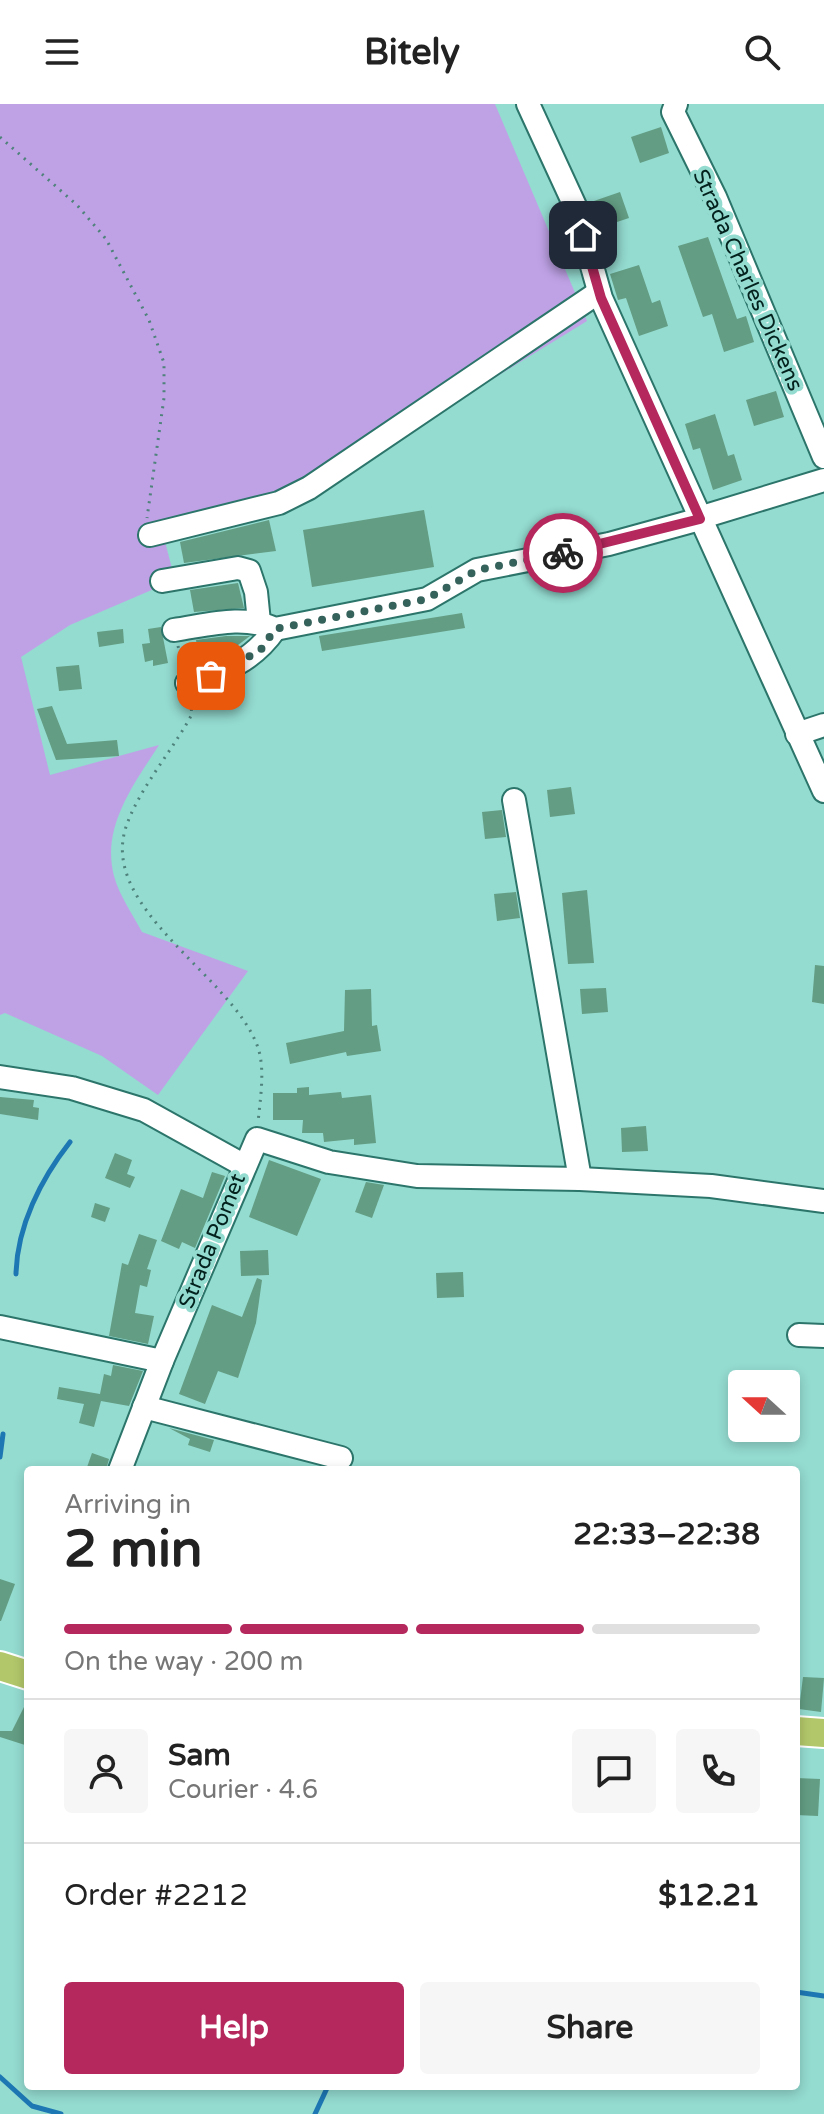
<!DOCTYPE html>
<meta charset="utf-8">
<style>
:root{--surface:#fff;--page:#f6f6f6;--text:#222;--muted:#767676;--line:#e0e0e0;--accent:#b5285d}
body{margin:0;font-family:"Varela Round",sans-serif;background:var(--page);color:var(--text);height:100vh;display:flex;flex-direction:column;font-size:30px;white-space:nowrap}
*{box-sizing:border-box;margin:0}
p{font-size:26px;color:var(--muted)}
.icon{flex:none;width:44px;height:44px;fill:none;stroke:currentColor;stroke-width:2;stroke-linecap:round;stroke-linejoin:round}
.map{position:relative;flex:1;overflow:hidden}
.details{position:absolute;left:24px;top:1362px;width:776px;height:624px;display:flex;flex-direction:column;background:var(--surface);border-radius:8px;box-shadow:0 4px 12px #0003}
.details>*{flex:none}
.needle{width:52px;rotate:291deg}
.fabs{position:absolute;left:728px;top:1266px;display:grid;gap:16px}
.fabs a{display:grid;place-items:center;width:72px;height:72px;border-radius:8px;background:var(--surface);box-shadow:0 4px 12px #0003;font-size:40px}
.pin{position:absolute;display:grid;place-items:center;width:68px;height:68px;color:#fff;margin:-34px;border-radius:16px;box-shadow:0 4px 12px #0006}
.courier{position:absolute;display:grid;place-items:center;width:80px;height:80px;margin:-40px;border:6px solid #b5285d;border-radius:50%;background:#fff;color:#222;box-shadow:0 2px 10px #0007}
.summary em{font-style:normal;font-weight:700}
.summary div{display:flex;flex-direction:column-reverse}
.summary{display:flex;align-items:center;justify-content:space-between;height:136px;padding:0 40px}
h1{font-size:52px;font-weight:700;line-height:60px}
.bar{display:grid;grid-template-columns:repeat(4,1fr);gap:12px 8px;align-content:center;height:96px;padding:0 40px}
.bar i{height:10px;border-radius:6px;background:var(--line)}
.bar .current{background:var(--accent)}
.bar p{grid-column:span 4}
.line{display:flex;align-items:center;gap:20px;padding:0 40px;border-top:2px solid var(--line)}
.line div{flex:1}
.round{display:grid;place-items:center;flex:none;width:84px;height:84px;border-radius:8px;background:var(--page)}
.primary-button{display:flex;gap:16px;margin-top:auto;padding:16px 40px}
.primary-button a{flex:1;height:92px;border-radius:8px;background:var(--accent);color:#fff;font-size:32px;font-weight:700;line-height:92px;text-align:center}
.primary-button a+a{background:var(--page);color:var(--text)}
header{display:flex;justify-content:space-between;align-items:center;height:104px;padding:0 40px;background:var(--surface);font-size:36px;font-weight:700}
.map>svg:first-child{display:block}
.green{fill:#bfa2e6}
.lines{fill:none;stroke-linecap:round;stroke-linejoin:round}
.stream{stroke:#1d77b3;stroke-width:5}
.building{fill:#639d83}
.minor-casing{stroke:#2c756b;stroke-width:26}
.major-casing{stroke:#fff;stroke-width:32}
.path{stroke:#4e827a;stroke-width:3;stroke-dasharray:2 6;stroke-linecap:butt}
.minor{stroke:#fff;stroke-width:22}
.major{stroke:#b2c76a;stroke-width:28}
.done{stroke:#36625c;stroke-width:8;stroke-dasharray:0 14.4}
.route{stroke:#b5285d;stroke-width:10}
.labels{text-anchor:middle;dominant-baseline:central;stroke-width:8;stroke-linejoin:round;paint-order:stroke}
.street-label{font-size:22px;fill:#03211d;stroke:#94dbd0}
</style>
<header><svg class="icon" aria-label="menu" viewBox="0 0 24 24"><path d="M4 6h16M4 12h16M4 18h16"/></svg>Bitely<svg class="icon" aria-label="search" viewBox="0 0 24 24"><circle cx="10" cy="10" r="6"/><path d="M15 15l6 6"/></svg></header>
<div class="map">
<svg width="824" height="2010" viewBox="0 0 824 2010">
<rect width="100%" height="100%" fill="#94dbd0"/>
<path class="green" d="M0,0H495L587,217L289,400L163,430L175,476L70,521L21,553L50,671L159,641C134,680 101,723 114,772C119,791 133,811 142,828L248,867L158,991L102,952L5,909L0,911Z"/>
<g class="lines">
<g class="stream">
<path d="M16,1170C17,1122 41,1075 70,1038"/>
<path d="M0,1353L3,1330"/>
<path d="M796,1888L824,1892"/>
<path d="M0,1973L32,2002L61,2010"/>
<path d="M315,2010L328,1982"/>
</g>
</g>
<g class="building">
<path d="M661,23L669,49L640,59L631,33Z"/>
<path d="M620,88L629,114L599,124L591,98Z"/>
<path d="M708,133L737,215L746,212L754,238L724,248L712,210L703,213L678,142Z"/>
<path d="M639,161L652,199L660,196L668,222L639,232L626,194L618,196L610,170Z"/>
<path d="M776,287L784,313L754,322L746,296Z"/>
<path d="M715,310L728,352L734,350L742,376L713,386L700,344L693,346L685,320Z"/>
<path d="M424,406L434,463L312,483L303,426Z"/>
<path d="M269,416L276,447L184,459L180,438Z"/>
<path d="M238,479L244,504L194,508L190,486Z"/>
<path d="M462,509L465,524L322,547L319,532Z"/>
<path d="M161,523L168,559L153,562V556L145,558L142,540L150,539L148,525Z"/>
<path d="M123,525L124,539L99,543L97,528Z"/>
<path d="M226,532H250L226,550L199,554L196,536Z"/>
<path d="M79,561L82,585L59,587L56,563Z"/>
<path d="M52,602L67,640L117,636L119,652L56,656L37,605Z"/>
<path d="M571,683L575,710L550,713L547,686Z"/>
<path d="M502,706L506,733L485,735L482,708Z"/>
<path d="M587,786L594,859L568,860L562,789Z"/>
<path d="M516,788L520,814L497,817L494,790Z"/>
<path d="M815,861L824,862V900L812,898Z"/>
<path d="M606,884L608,908L582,910L580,885Z"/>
<path d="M371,885L372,922L377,921L381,947L347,952L346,948L290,960L286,939L344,927L345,886Z"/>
<path d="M309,983V991L341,988L342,994L371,991L376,1039L354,1041V1035L324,1038L323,1029H302L303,1016H273V989H297V984Z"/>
<path d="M0,993L34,996L33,1003L39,1004L38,1016L0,1010Z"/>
<path d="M646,1022L648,1047L622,1048L621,1024Z"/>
<path d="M115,1049L132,1056L127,1070L135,1073L130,1084L105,1074Z"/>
<path d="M269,1056L321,1075L297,1132L249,1113Z"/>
<path d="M212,1068L225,1072L195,1144L182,1138L179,1145L161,1137L181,1085L203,1094Z"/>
<path d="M366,1078L384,1081L372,1114L355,1108Z"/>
<path d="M95,1099L110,1104L105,1118L91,1113Z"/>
<path d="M139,1130L157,1136L147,1165L151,1166L147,1183L140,1181L135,1209L154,1212L148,1240L109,1232L122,1159L128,1161Z"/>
<path d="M268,1146L269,1171L241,1172L240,1147Z"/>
<path d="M463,1168L464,1193L437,1194L436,1169Z"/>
<path d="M257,1174L262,1176L256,1219L238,1274L218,1267L205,1300L179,1290L212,1201L242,1213Z"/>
<path d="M113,1261L143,1267L129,1302L101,1297L94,1323L79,1319L84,1300L57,1295L59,1283L100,1290L104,1270L111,1272Z"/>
<path d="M169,1324L214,1336L210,1348L188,1341L190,1335Z"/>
<path d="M92,1349L109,1355L106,1366H86Z"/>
<path d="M0,1475L15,1480L1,1517H0Z"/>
<path d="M803,1573L824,1574L821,1608L799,1605Z"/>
<path d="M28,1595L25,1641L0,1633V1627H12Z"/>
<path d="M796,1674L820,1675L818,1712L796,1711Z"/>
</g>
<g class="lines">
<defs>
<g id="minor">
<path d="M528,0L575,102L601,194L824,687"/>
<path d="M676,0L673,8L715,93L824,353"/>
<path d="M699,414L824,376"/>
<path d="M150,431L279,399L309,384L599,188"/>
<path d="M162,477L238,464L249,467L256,488L259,518"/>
<path d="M174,526C208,521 243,510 275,525L427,495L477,466L609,440L700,415"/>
<path d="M187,579C223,569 253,557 275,525"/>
<path d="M797,630L824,621"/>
<path d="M514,696L580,1075"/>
<path d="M0,973L72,984L144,1006L245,1062"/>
<path d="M0,1223L162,1257"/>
<path d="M799,1231L824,1232"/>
<path d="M144,1303L341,1354"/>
<path d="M120,1366L162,1257L257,1035L329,1058L417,1072L580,1075L711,1082L824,1097"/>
</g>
<g id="major">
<path d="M0,1562L28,1571"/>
<path d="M796,1627L824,1629"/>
</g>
</defs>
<use href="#minor" class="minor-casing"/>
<use href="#major" class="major-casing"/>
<g class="path">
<path d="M0,33L77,101L106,135L149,216L164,259V294L147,414"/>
<path d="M178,542L183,562"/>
<path d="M190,597L192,610C173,646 141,682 127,720C96,803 230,870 257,941C266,964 260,995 258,1019"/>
</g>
<use href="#minor" class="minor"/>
<use href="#major" class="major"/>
</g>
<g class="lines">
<path class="done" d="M211,572L260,547L275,525L427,495L477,466L563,449"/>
<path class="route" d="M563,449L700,415L601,194L583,131"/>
</g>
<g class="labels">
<g class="street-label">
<text transform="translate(748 176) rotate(66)">Strada Charles Dickens</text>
<text transform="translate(212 1137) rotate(-68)">Strada Pomet</text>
</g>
</g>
</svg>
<div class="fabs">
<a><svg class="needle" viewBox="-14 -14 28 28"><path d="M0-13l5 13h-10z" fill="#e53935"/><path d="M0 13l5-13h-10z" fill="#767676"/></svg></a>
</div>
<div class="pin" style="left:211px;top:572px;background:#ea580c"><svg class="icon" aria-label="bag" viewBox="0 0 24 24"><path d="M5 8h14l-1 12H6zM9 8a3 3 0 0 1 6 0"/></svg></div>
<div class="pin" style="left:583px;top:131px;background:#1f2937"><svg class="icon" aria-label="home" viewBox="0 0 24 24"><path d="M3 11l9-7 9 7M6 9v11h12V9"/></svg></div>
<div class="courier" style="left:563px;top:449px"><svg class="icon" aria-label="bike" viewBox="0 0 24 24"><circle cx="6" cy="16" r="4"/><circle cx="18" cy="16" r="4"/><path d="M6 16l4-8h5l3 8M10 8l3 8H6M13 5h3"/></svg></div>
<section class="details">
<div class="summary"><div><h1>2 min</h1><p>Arriving in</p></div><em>22:33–22:38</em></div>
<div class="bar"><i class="current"></i><i class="current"></i><i class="current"></i><i></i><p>On the way · 200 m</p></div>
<div class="line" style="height:144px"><a class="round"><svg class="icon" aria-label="person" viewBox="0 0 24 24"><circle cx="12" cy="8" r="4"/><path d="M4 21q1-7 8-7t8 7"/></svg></a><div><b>Sam</b><p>Courier · 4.6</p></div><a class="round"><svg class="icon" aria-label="chat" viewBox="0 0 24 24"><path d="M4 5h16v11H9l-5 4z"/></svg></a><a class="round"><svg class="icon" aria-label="phone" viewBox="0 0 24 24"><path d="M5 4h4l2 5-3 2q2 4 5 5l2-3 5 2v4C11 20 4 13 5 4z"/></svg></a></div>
<div class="line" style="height:104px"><div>Order #2212</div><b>$12.21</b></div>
<div class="primary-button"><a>Help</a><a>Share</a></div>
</section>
</div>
